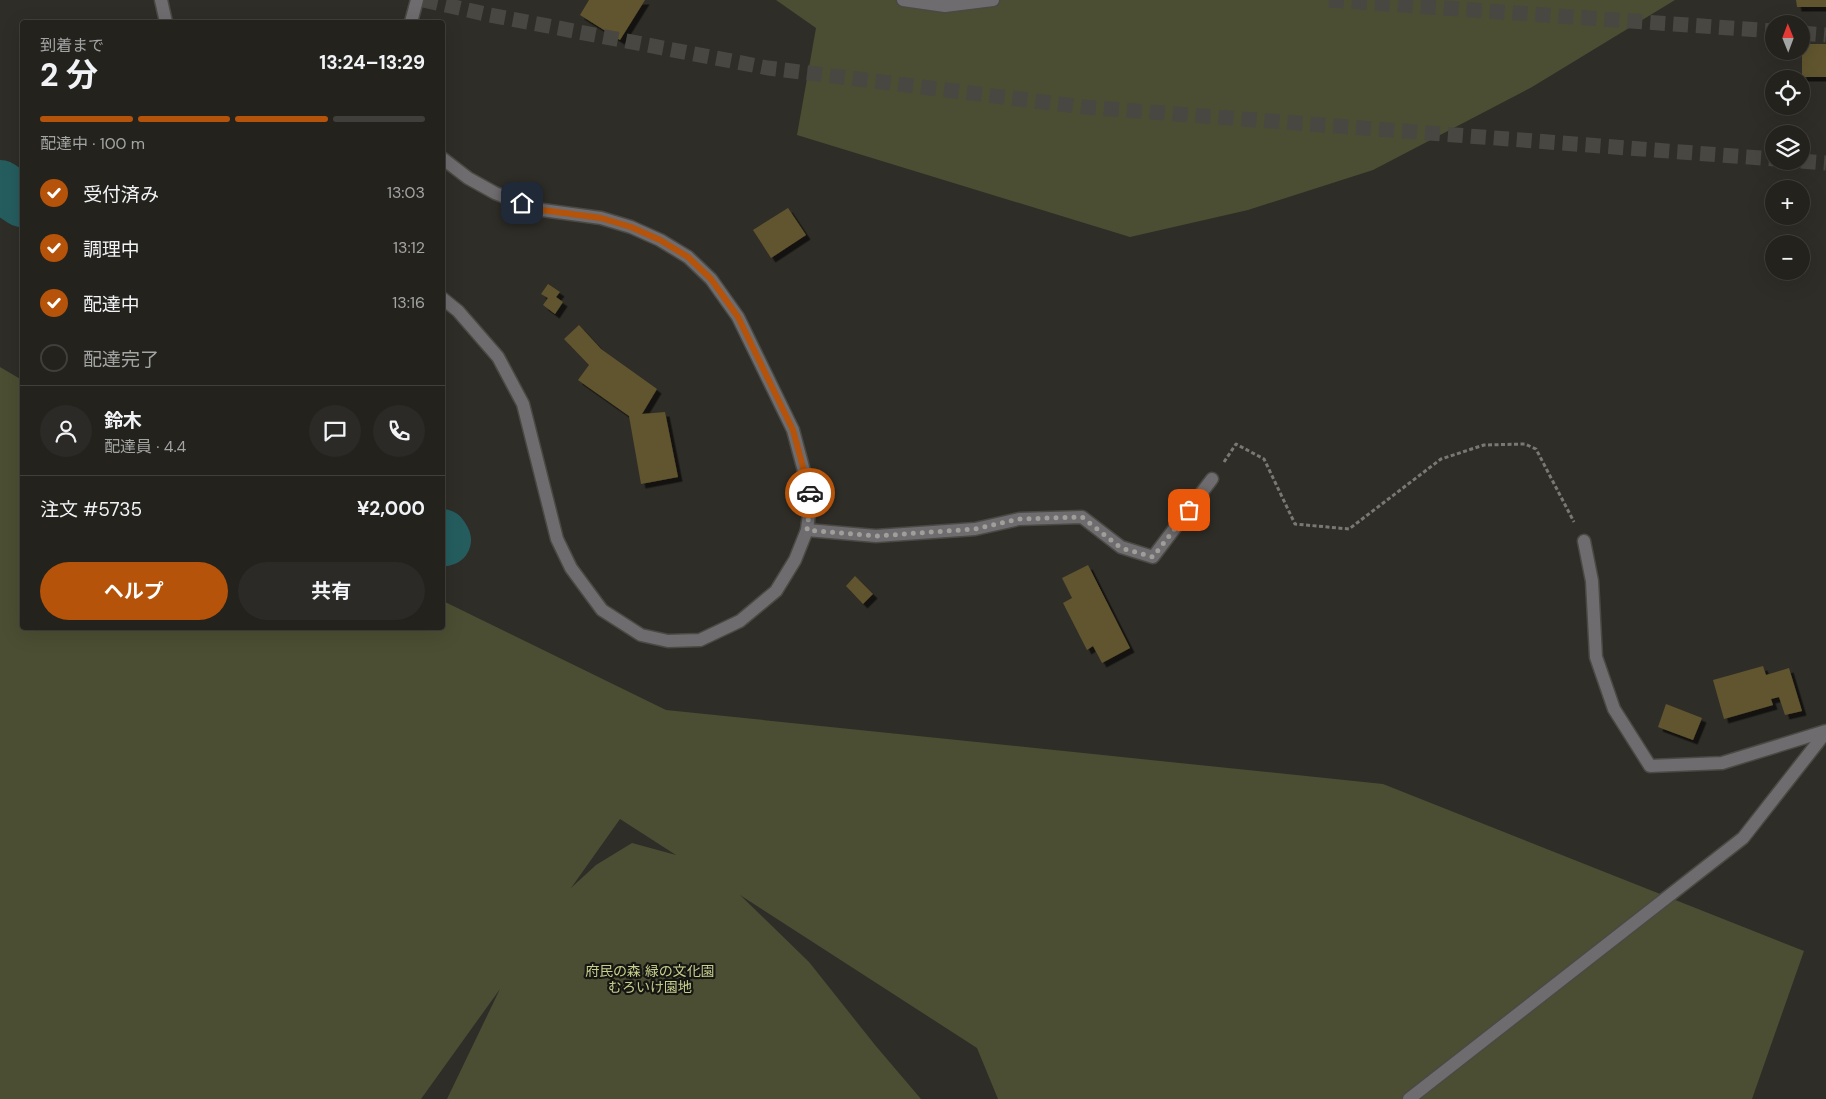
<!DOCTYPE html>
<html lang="ja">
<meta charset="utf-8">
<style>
:root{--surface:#23221d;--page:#2b2a26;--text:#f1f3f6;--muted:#a3a4a4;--line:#403f3b;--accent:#b45309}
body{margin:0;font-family:"DM Sans","Noto Sans JP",sans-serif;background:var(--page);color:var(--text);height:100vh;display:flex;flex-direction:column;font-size:19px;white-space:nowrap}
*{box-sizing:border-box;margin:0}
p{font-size:16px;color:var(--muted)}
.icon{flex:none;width:28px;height:28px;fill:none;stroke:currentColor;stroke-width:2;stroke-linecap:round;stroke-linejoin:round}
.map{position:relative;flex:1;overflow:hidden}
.side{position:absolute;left:20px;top:20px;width:425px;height:610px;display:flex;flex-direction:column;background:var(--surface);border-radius:5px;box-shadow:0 5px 20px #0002,0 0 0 1px var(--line)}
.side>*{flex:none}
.needle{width:32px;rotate:359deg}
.tools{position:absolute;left:1765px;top:15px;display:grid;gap:10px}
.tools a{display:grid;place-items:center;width:45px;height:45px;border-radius:50%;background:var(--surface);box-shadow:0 5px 20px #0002,0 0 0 1px var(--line);font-size:25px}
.pin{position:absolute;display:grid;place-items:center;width:42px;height:42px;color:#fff;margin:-21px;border-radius:10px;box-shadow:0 2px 8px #0006}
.courier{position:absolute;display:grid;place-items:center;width:50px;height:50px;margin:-25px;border:4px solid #b45309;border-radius:50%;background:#fff;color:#222;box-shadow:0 1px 6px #0007}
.summary em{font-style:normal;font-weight:700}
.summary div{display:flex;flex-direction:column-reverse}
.summary{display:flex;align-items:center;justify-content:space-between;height:85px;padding:0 20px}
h1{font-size:32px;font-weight:700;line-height:38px}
.bar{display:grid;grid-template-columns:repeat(4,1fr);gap:8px 5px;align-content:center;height:60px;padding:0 20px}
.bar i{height:6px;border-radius:4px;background:var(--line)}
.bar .on{background:var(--accent)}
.bar p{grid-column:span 4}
.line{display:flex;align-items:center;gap:12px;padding:0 20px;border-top:1px solid var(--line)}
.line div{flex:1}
.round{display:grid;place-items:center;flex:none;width:52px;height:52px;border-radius:26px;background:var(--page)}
ol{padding:0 20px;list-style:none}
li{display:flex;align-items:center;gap:15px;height:55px}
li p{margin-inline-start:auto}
li .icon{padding:5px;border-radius:50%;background:var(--accent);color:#fff;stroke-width:4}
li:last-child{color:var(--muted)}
li i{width:28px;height:28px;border:2px solid var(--line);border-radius:50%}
.primary-button{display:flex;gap:10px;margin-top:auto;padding:10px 20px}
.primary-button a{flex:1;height:58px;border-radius:30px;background:var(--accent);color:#fff;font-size:20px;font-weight:700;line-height:58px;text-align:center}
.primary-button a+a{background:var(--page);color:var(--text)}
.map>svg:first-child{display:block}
.green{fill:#4c4e33;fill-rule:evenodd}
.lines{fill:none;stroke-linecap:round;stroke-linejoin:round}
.river{stroke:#255d5f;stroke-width:52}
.building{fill:#60552f;filter:url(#shadow)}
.highway-tunnel{stroke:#494741;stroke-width:15;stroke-dasharray:15 8;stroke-linecap:butt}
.minor-casing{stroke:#4b4943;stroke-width:15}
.path{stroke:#797872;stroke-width:3;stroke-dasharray:4 2.5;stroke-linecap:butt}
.minor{stroke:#6e6c6f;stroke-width:12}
.done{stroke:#9f9e99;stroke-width:5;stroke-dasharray:0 9}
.route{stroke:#b45309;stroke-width:6}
.labels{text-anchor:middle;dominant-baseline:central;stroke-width:4.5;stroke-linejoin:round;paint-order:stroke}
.park-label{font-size:14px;fill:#c8cf8c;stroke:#161613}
</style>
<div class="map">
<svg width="1826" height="1099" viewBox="0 0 1826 1099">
<defs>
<filter id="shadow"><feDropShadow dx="4.5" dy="4.5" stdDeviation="0" flood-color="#0009"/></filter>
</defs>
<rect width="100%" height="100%" fill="#2f2d27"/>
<g class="green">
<path d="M776,0H1675L1532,87L1373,170L1248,210L1130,237L797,135L816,28Z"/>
<path d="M0,367L22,380V628H442L443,601L666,710L1383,784L1804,951L1752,1099H998L977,1048L740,895L809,962L875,1045L921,1099H447L500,989L421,1099H0ZM620,819L676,855L632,843L596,865L571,888Z"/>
</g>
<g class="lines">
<g class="river">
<path d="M0,186L22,201"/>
<path d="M442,535L445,540"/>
</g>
</g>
<g class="building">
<path d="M589,0H645L620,40L580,15Z"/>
<path d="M1796,0H1826V7H1797Z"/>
<rect x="1802" y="44" width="24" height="33"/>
<path d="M788,208L806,235L771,258L753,230Z"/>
<path d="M548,284L560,292L556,297L563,302L555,314L543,305L548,298L541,294Z"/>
<path d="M579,325L601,349L657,389L642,414L665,412L678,477L641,484L629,416L578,380L589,365L564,339Z"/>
<path d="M1088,565L1130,648L1102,663L1093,646L1087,650L1063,603L1072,598L1062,578Z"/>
<path d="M855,576L873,594L863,604L846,586Z"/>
<path d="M1763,666L1766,675L1789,668L1802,711L1785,715L1779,697L1771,699L1773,705L1724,719L1713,680Z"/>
<path d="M1666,704L1702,718L1693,740L1658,727Z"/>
</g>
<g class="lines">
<g class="highway-tunnel">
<path d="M423,0L490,15L768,68L1084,107L1774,159"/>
<path d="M1329,0L1774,31"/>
<path d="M1801,33L1826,35"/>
<path d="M1801,161L1826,163"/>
</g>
<defs>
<g id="minor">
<path d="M161,0L166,22"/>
<path d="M903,0L945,6L993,0"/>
<path d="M411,22L417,0"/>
<path d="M442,158L468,178L495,193L535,209L601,218L631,227L660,240L688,257L711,279L738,317L793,430L811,497L807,530L795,560L776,591L740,621L700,640L668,641L641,635L602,610L571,568L557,539L523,404L498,357L458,311L442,298"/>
<path d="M807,530L876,536L975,529L1019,519L1082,517L1121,547L1153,557L1212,479"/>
<path d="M1584,541L1592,581L1596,657L1614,709L1650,766L1722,763L1826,731"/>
<path d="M1409,1099L1743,838L1826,732"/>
</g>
</defs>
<use href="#minor" class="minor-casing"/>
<path class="path" d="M1224,462L1236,444L1264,459L1295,524L1349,529L1441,459L1484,445L1525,444L1536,449L1574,522"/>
<use href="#minor" class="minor"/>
</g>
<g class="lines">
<path class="done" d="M810,493L811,497L807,530L876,536L975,529L1019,519L1082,517L1121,548L1153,557L1189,510"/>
<path class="route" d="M522,203L535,209L601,218L631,227L660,240L688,257L711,279L738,317L793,430L810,493"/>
</g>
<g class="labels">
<g class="park-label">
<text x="650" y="971">府民の森 緑の文化園<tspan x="650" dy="16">むろいけ園地</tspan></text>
</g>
</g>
</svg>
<div class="tools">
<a><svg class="needle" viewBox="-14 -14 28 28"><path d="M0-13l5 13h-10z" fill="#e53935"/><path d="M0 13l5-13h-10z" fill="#a3a4a4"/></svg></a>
<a><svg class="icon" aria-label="locate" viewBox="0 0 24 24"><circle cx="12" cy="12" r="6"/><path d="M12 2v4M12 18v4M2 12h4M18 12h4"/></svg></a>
<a><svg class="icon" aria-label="layers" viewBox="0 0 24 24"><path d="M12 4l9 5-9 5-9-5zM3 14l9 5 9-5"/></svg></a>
<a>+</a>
<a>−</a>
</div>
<div class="pin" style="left:1189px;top:510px;background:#ea580c"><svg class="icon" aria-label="bag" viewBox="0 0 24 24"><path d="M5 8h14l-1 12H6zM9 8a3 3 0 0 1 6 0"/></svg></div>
<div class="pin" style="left:522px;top:203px;background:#1f2937"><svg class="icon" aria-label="home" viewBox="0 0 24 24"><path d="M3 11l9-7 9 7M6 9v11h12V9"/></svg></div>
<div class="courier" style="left:810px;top:493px"><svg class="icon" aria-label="car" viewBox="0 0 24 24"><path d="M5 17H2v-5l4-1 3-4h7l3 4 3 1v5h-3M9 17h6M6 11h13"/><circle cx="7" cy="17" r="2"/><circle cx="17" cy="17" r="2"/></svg></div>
<section class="side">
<div class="summary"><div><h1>2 分</h1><p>到着まで</p></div><em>13:24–13:29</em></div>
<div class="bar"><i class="on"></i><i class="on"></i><i class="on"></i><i></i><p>配達中 · 100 m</p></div>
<ol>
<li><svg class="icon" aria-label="check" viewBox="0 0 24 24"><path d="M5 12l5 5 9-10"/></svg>受付済み<p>13:03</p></li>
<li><svg class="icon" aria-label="check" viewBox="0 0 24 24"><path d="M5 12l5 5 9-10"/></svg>調理中<p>13:12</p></li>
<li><svg class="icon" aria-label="check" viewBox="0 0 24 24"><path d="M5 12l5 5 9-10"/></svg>配達中<p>13:16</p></li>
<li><i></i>配達完了</li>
</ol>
<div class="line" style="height:90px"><a class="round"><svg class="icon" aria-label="person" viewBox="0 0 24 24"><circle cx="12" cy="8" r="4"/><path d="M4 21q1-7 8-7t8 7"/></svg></a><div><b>鈴木</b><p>配達員 · 4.4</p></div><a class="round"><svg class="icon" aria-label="chat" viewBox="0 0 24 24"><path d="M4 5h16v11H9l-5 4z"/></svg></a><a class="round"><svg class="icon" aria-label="phone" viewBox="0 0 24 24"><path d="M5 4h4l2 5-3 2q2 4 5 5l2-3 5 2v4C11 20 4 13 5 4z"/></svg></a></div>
<div class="line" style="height:65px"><div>注文 #5735</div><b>¥2,000</b></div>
<div class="primary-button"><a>ヘルプ</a><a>共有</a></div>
</section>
</div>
